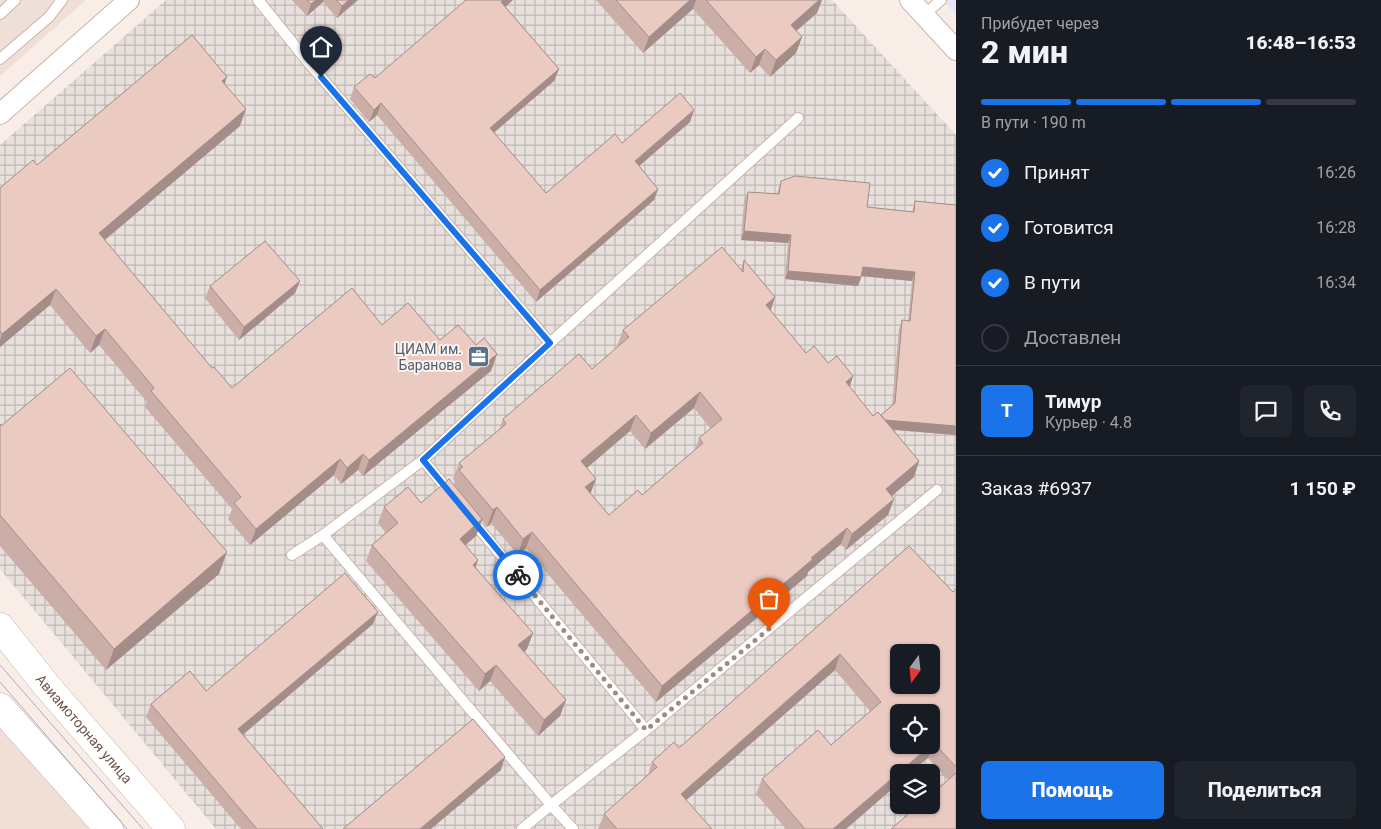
<!DOCTYPE html>
<html lang="ru">
<meta charset="utf-8">
<style>
:root{--surface:#171b24;--page:#20242c;--text:#f1f3f6;--muted:#9ea1a6;--line:#363941;--accent:#1a73e8}
body{margin:0;font-family:Roboto,sans-serif;background:var(--page);color:var(--text);height:100vh;display:flex;flex-direction:column;font-size:19px;white-space:nowrap}
*{box-sizing:border-box;margin:0}
p{font-size:16px;color:var(--muted)}
.icon{flex:none;width:28px;height:28px;fill:none;stroke:currentColor;stroke-width:2;stroke-linecap:round;stroke-linejoin:round}
.map{position:relative;flex:1;overflow:hidden}
.details{display:flex;flex-direction:column;background:var(--surface);width:425px}
.details>*{flex:none}
.needle{width:32px;rotate:195deg}
.controls{position:absolute;left:890px;top:644px;display:grid;gap:10px}
.controls a{display:grid;place-items:center;width:50px;height:50px;border-radius:8px;background:var(--surface);box-shadow:0 1px 4px #0004;font-size:25px}
.pin{position:absolute;display:grid;place-items:center;width:42px;height:42px;color:#fff;margin:-51px -21px;border-radius:50% 50% 50% 0;rotate:-45deg;box-shadow:0 0 5px #0007}
.pin .icon{rotate:45deg}
.courier{position:absolute;display:grid;place-items:center;width:50px;height:50px;margin:-25px;border:4px solid #1a73e8;border-radius:50%;background:#fff;color:#222;box-shadow:0 1px 6px #0007}
.headline em{font-style:normal;font-weight:800}
.headline div{display:flex;flex-direction:column-reverse}
.headline{display:flex;align-items:center;justify-content:space-between;height:85px;padding:0 25px}
h1{font-size:32px;font-weight:800;line-height:38px}
.bar{display:grid;grid-template-columns:repeat(4,1fr);gap:8px 5px;align-content:center;height:60px;padding:0 25px}
.bar i{height:6px;border-radius:4px;background:var(--line)}
.bar .current{background:var(--accent)}
.bar p{grid-column:span 4}
.line{display:flex;align-items:center;gap:12px;padding:0 25px;border-top:1px solid var(--line)}
.line div{flex:1}
.round{display:grid;place-items:center;flex:none;width:52px;height:52px;border-radius:8px;background:var(--page)}
ol{padding:0 25px;list-style:none}
li{display:flex;align-items:center;gap:15px;height:55px}
li p{margin-inline-start:auto}
li .icon{padding:5px;border-radius:50%;background:var(--accent);color:#fff;stroke-width:4}
li:last-child{color:var(--muted)}
li i{width:28px;height:28px;border:2px solid var(--line);border-radius:50%}
.cta{display:flex;gap:10px;margin-top:auto;padding:10px 25px}
.cta a{flex:1;height:58px;border-radius:8px;background:var(--accent);color:#fff;font-size:20px;font-weight:800;line-height:58px;text-align:center}
.cta a+a{background:var(--page);color:var(--text)}
main{display:flex;flex:1;min-height:0}
.map>svg:first-child{display:block}
.residential{fill:#f0dfd6}
.industrial{fill:url(#industrial-grid);fill-rule:evenodd}
.education{fill:#ebe3f6}
.lines{fill:none;stroke-linecap:round;stroke-linejoin:round}
.lane-casing{stroke:#cab5ae;stroke-width:12}
.street-casing{stroke:#cab5ae;stroke-width:22}
.secondary-casing{stroke:#ceb6af;stroke-width:29}
.lane{stroke:#fff;stroke-width:10}
.street{stroke:#fff;stroke-width:20}
.secondary{stroke:#fff;stroke-width:28}
.tram{stroke:#b0a6c2;stroke-width:1}
.wall{fill:#caaea7;fill-rule:evenodd}
.shaded-wall{fill:#a48d88}
.building{fill:#ebcac2;stroke:#a48d88;fill-rule:evenodd}
.done{stroke:#a08a84;stroke-width:5;stroke-dasharray:0 9}
.route{stroke:#1a73e8;stroke-width:6}
.labels{text-anchor:middle;dominant-baseline:central;stroke-width:4;stroke-linejoin:round;paint-order:stroke}
.service-label{font-size:14px;fill:#4e5e75;stroke:#fdf3ec;text-anchor:end}
.street-label{font-size:14px;fill:#70544e;stroke:#fdf3ec}
</style>
<main>
<div class="map">
<svg width="956" height="829" viewBox="0 0 956 829">
<defs>
<pattern id="industrial-grid" width="8" height="8" patternUnits="userSpaceOnUse" patternTransform="scale(1.25)"><rect width="8" height="8" fill="#e8e0dd"/><path d="M0 4h8M4 0v8" fill="none" stroke="#c0b8b5"/></pattern>
</defs>
<rect width="100%" height="100%" fill="#f9eee7"/>
<g class="residential">
<path d="M0,0H86L0,76Z"/>
<path d="M0,724L89,829H0Z"/>
</g>
<path class="industrial" d="M166,0H832L956,135V829H216L0,569V145ZM899,652H931V685H899ZM899,712H931V745H899ZM899,772H931V805H899Z"/>
<path class="education" d="M942,0H956V15Z"/>
<g class="lines">
<defs>
<g id="lane">
<path d="M258,0L308,62L550,343"/>
<path d="M0,14L15,0"/>
<path d="M924,15L941,0"/>
<path d="M0,59L49,17L62,0"/>
<path d="M423,460L451,494"/>
<path d="M471,519L646,730"/>
<path d="M323,535L551,805L573,829"/>
<path d="M292,555L323,535L423,460L550,343L798,118"/>
<path d="M522,829L551,805L646,730L937,490"/>
</g>
<g id="street">
<path d="M910,0L956,50"/>
<path d="M0,114L129,0"/>
</g>
<g id="secondary">
<path id="s1" d="M0,627L46,685L171,829"/>
<path d="M0,707L109,829"/>
</g>
</defs>
<use href="#lane" class="lane-casing"/>
<use href="#street" class="street-casing"/>
<use href="#secondary" class="secondary-casing"/>
<use href="#lane" class="lane"/>
<use href="#street" class="street"/>
<use href="#secondary" class="secondary"/>
<g class="tram">
<path d="M0,665L143,829"/>
<path d="M0,682L127,829"/>
</g>
</g>
<g class="wall">
<path d="M292,0H358L337,18L323,2L307,16Z"/>
<path d="M513,0L505,6L559,69L554,81L494,133L546,193L622,143L694,110L690,122L639,166L658,189L654,200L536,302L377,115L369,122L350,99L354,87L375,78Z"/>
<path d="M596,0H822L817,13L796,31L802,37L796,53L770,77L759,65L750,73L693,9L643,53Z"/>
<path d="M225,84L240,126L104,240L212,368L232,388L382,325L440,340L476,345L497,354L491,371L363,476L358,470L341,484L334,475L250,545L228,519L232,509L145,407L147,402L99,345L90,353L50,305L0,347V188L37,165Z"/>
<path d="M781,181L867,207L912,212L915,201L956,205V435L893,430L919,461L914,477L891,496L894,499L888,515L846,550L841,544L808,572L807,576L656,702L526,548L518,555L491,523L487,527L482,521L476,536L465,545L478,560L476,567L527,649L524,652L560,716L538,736L490,681L479,691L366,561L372,545L386,533L378,523L384,507L421,503L454,485L455,481L453,479L459,463L499,430L503,419L592,369L618,347L617,346L623,330L741,269L744,260L775,297L771,311L806,353L853,376L849,387L873,416L881,415L892,405L899,329L902,320L908,321L912,281L862,276L858,286L785,279L788,243L741,240L744,201L748,192L777,194L778,190ZM694,408L711,429L699,438L695,450L642,495L609,515L590,493L596,479L587,468L630,431L645,449Z"/>
<path d="M300,281L295,293L239,340L205,298L210,286Z"/>
<path d="M0,424L219,574L106,670L0,546Z"/>
<path d="M909,546L953,592L956,589V829L948,780L928,758L911,772H899V783L846,829H786L756,794L762,779L831,745L870,711L835,670L686,800L712,829H598L604,814L648,775L652,762L679,748Z"/>
<path d="M373,624L243,735L323,829H241L146,717L151,704L206,691Z"/>
</g>
<g class="shaded-wall">
<path d="M316,0H324L323,2L307,16L311,4Z"/>
<path d="M349,0H358L337,18L342,6Z"/>
<path d="M503,0H513L497,14L501,2Z"/>
<path d="M690,0H696L693,9L643,53L649,37Z"/>
<path d="M819,0H822L817,13L785,41L791,25Z"/>
<path d="M802,37L796,53L770,77L776,60Z"/>
<path d="M765,49L759,65L750,73L756,57Z"/>
<path d="M559,69L554,81L485,140L490,128Z"/>
<path d="M227,77L221,93L222,81Z"/>
<path d="M381,103L377,115L369,122L374,110Z"/>
<path d="M246,109L240,126L93,250L99,233Z"/>
<path d="M694,110L690,122L631,173L635,161Z"/>
<path d="M658,189L654,200L536,302L540,290Z"/>
<path d="M744,231L791,235L788,243L741,240Z"/>
<path d="M863,267L915,272L912,281L860,276Z"/>
<path d="M788,271L861,277L858,286L785,279Z"/>
<path d="M300,281L295,293L239,340L244,327Z"/>
<path d="M56,289L50,305L0,347V340L2,334Z"/>
<path d="M775,297L769,314L766,305Z"/>
<path d="M105,329L99,345L90,353L96,336Z"/>
<path d="M497,354L491,371L363,476L369,460Z"/>
<path d="M853,376L848,392L846,382Z"/>
<path d="M700,392L694,408L645,449L651,433Z"/>
<path d="M636,415L630,431L575,478L581,461Z"/>
<path d="M876,419L956,426V435L873,428Z"/>
<path d="M363,454L358,470L341,484L347,468Z"/>
<path d="M340,459L334,475L250,545L256,529Z"/>
<path d="M919,461L914,477L880,506L886,489Z"/>
<path d="M596,479L590,495L585,487Z"/>
<path d="M894,499L888,515L846,550L852,534Z"/>
<path d="M497,507L491,523L487,527L493,510Z"/>
<path d="M482,519L476,536L454,555L460,539Z"/>
<path d="M847,528L841,544L808,572L807,576L656,702L662,686Z"/>
<path d="M532,532L526,548L518,555L523,539Z"/>
<path d="M227,552L219,574L106,670L114,649Z"/>
<path d="M478,560L472,577L473,565Z"/>
<path d="M378,612L373,624L234,742L238,729Z"/>
<path d="M533,633L527,649L512,662L518,645Z"/>
<path d="M840,654L835,670L675,810L681,794Z"/>
<path d="M496,665L490,681L479,691L485,674Z"/>
<path d="M566,700L560,716L538,736L544,720Z"/>
<path d="M934,743L928,758L911,772H899Z"/>
<path d="M505,757L501,770L431,829H420Z"/>
<path d="M899,773V783L846,829H833Z"/>
</g>
<g class="building">
<path d="M307,0H316L311,4Z"/>
<path d="M336,0H349L342,6Z"/>
<path d="M466,0H503L501,2L559,69L490,128L546,193L615,134L622,143L680,93L694,110L635,161L658,189L540,290L381,103L374,110L354,87L370,74L375,78Z"/>
<path d="M616,0H690L649,37Z"/>
<path d="M706,0H819L791,25L802,37L776,60L765,49L756,57Z"/>
<path d="M192,35L227,77L222,81L246,109L99,233L212,368L214,367L232,388L352,288L382,325L408,303L440,340L458,325L476,345L484,338L497,354L369,460L363,454L347,468L340,459L256,529L234,503L241,497L151,391L154,388L105,329L96,336L56,289L2,334L0,331V188L33,160L37,165Z"/>
<path d="M795,176L870,183L867,207L914,212L915,201L956,205V426L885,420L881,415L895,403L902,320L910,321L915,272L863,267L861,277L788,271L791,235L744,231L748,192L779,194L781,181Z"/>
<path d="M265,241L300,281L244,327L210,286Z"/>
<path d="M722,247L743,272L744,260L775,297L766,305L806,353L814,346L828,363L837,356L853,376L846,382L873,416L878,412L919,461L886,489L894,499L852,534L847,528L811,558L813,559L662,686L532,532L523,539L497,507L493,510L459,470L463,467L459,463L506,424L503,419L579,354L592,369L629,337L623,330ZM700,392L722,419L699,438L703,443L642,495L638,490L609,515L585,487L596,479L581,461L636,415L651,433Z"/>
<path d="M70,368L227,552L114,649L0,515V424L1,426Z"/>
<path d="M449,479L482,519L460,539L478,560L473,565L533,633L518,645L566,700L544,720L496,665L485,674L372,545L398,523L384,507L408,487L421,503Z"/>
<path d="M909,546L953,592L956,589V767L934,743L931,745V712H899V745H931L833,829H805L762,779L818,730L831,745L881,702L840,654L681,794L712,829H617L604,814L657,767L652,762L674,742L679,748ZM899,652H931V685H899Z"/>
<path d="M345,573L378,612L238,729L323,829H257L151,704L190,671L206,691Z"/>
<path d="M473,719L505,757L420,829H343Z"/>
<path d="M956,773V829H891L919,805H931V795Z"/>
</g>
<g class="lines">
<path class="done" d="M518,575L646,730L769,629"/>
<path class="route" d="M321,77L550,343L423,460L518,575"/>
</g>
<defs>
<symbol id="office-square" viewBox="-11 -11 22 22"><rect x="-9" y="-9" width="18" height="18" rx="4" fill="#5c6f8a" stroke="#fdf3ec"/><path d="M-6-3h4V-5.5h4V-3h4V5H-6ZM-1-4.5V-3h2v-1.5ZM-6 0V1H6V0Z" fill="#fff"/></symbol>
</defs>
<g fill-rule="evenodd">
<use href="#office-square" x="466" y="344" width="25" height="25"/>
</g>
<g class="labels">
<g class="service-label">
<text x="462" y="349">ЦИАМ им.<tspan x="462" dy="16">Баранова</tspan></text>
</g>
<g class="street-label">
<text stroke="none"><textPath href="#s1" startOffset="132">Авиамоторная улица</textPath></text>
</g>
</g>
</svg>
<div class="controls">
<a><svg class="needle" viewBox="-14 -14 28 28"><path d="M0-13l5 13h-10z" fill="#e53935"/><path d="M0 13l5-13h-10z" fill="#9ea1a6"/></svg></a>
<a><svg class="icon" aria-label="locate" viewBox="0 0 24 24"><circle cx="12" cy="12" r="6"/><path d="M12 2v4M12 18v4M2 12h4M18 12h4"/></svg></a>
<a><svg class="icon" aria-label="layers" viewBox="0 0 24 24"><path d="M12 4l9 5-9 5-9-5zM3 14l9 5 9-5"/></svg></a>
</div>
<div class="pin" style="left:769px;top:629px;background:#ea580c"><svg class="icon" aria-label="bag" viewBox="0 0 24 24"><path d="M5 8h14l-1 12H6zM9 8a3 3 0 0 1 6 0"/></svg></div>
<div class="pin" style="left:321px;top:77px;background:#1f2937"><svg class="icon" aria-label="home" viewBox="0 0 24 24"><path d="M3 11l9-7 9 7M6 9v11h12V9"/></svg></div>
<div class="courier" style="left:518px;top:575px"><svg class="icon" aria-label="bike" viewBox="0 0 24 24"><circle cx="6" cy="16" r="4"/><circle cx="18" cy="16" r="4"/><path d="M6 16l4-8h5l3 8M10 8l3 8H6M13 5h3"/></svg></div>
</div>
<section class="details">
<div class="headline"><div><h1>2 мин</h1><p>Прибудет через</p></div><em>16:48–16:53</em></div>
<div class="bar"><i class="current"></i><i class="current"></i><i class="current"></i><i></i><p>В пути · 190 m</p></div>
<ol>
<li><svg class="icon" aria-label="check" viewBox="0 0 24 24"><path d="M5 12l5 5 9-10"/></svg>Принят<p>16:26</p></li>
<li><svg class="icon" aria-label="check" viewBox="0 0 24 24"><path d="M5 12l5 5 9-10"/></svg>Готовится<p>16:28</p></li>
<li><svg class="icon" aria-label="check" viewBox="0 0 24 24"><path d="M5 12l5 5 9-10"/></svg>В пути<p>16:34</p></li>
<li><i></i>Доставлен</li>
</ol>
<div class="line" style="height:90px"><b class="round" style="background:var(--accent);color:#fff">Т</b><div><b>Тимур</b><p>Курьер · 4.8</p></div><a class="round"><svg class="icon" aria-label="chat" viewBox="0 0 24 24"><path d="M4 5h16v11H9l-5 4z"/></svg></a><a class="round"><svg class="icon" aria-label="phone" viewBox="0 0 24 24"><path d="M5 4h4l2 5-3 2q2 4 5 5l2-3 5 2v4C11 20 4 13 5 4z"/></svg></a></div>
<div class="line" style="height:65px"><div>Заказ #6937</div><b>1 150 ₽</b></div>
<div class="cta"><a>Помощь</a><a>Поделиться</a></div>
</section>
</main>
